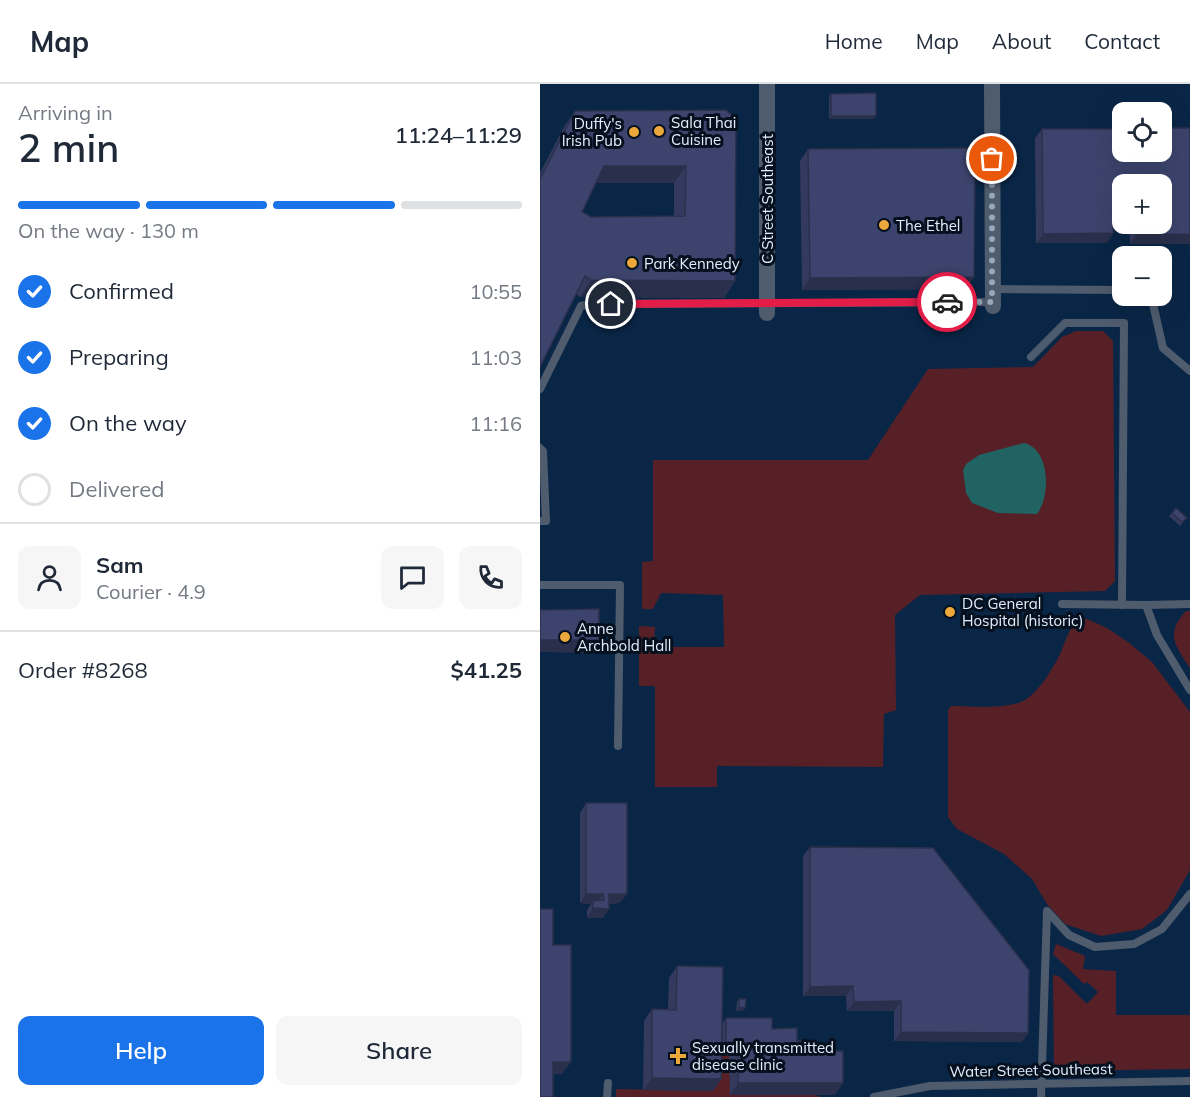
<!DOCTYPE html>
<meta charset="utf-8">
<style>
:root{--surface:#fff;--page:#f6f6f7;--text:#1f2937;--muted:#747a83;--line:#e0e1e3;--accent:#1a73e8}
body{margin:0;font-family:Mulish,sans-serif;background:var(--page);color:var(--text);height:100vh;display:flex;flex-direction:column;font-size:22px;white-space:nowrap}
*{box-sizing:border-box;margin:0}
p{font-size:20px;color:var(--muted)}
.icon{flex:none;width:33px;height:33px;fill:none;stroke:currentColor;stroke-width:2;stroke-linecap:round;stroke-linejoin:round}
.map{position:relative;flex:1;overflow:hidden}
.sheet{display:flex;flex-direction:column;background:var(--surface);width:540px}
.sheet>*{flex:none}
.buttons{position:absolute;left:572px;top:18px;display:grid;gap:12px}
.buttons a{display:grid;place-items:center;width:60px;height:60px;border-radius:12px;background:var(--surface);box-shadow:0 6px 24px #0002;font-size:30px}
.pin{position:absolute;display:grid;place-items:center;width:51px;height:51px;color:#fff;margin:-26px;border:3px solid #fff;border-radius:50%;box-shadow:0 2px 6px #0007}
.courier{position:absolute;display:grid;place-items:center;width:60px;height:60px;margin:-30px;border:4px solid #e11d48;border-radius:50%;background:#fff;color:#222;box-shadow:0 2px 8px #0007}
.overview em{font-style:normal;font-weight:600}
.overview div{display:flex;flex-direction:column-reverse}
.overview{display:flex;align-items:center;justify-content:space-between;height:102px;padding:0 18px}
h1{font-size:39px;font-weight:600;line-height:45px}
.bar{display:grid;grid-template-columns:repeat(4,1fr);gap:9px 6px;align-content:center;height:72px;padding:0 18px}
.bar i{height:8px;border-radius:4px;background:var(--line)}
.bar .active{background:var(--accent)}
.bar p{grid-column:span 4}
.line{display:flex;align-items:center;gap:15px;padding:0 18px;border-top:2px solid var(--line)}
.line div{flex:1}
.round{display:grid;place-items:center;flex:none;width:63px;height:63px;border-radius:12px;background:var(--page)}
ol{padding:0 18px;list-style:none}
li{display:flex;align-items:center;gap:18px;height:66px}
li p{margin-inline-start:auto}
li .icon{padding:6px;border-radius:50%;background:var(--accent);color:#fff;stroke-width:4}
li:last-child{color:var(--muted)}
li i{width:33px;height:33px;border:3px solid var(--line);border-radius:50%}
.cta{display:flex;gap:12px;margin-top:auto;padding:12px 18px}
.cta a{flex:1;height:69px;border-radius:12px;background:var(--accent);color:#fff;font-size:24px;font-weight:600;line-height:69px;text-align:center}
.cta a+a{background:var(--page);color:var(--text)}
header{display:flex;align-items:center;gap:36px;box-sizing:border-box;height:84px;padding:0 30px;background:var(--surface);border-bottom:2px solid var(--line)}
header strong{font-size:28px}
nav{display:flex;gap:33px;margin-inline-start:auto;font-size:21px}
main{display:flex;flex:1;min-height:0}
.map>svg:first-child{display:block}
.green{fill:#572027}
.water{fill:#216262}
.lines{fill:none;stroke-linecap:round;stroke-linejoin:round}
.lane{stroke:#4f5c6d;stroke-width:8}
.street{stroke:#4f5c6d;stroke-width:16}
.wall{fill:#343a5e;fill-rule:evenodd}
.shaded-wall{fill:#2a304c}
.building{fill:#3c446d;stroke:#2a304c;stroke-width:1.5;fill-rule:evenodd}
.done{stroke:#97a7bc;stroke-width:6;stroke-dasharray:0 10.8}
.route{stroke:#e11d48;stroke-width:8}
.poi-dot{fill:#eda83c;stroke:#05101e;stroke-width:2}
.labels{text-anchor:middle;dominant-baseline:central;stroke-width:6;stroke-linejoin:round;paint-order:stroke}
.poi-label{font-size:15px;fill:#e3edfb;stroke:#05101e;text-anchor:start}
.street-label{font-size:15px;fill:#e3edfb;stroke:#05101e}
</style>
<header>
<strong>Map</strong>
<nav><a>Home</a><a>Map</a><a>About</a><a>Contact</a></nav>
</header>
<main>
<section class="sheet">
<div class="overview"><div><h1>2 min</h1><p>Arriving in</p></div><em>11:24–11:29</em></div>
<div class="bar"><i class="active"></i><i class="active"></i><i class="active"></i><i></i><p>On the way · 130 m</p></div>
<ol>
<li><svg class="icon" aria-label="check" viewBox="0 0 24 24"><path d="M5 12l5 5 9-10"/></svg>Confirmed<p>10:55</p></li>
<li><svg class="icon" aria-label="check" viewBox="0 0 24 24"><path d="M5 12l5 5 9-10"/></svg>Preparing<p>11:03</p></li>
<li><svg class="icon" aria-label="check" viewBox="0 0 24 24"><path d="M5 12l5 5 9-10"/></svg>On the way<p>11:16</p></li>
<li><i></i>Delivered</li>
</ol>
<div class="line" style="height:108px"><a class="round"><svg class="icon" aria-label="person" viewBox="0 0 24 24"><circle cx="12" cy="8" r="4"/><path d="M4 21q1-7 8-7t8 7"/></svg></a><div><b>Sam</b><p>Courier · 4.9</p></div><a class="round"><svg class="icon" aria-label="chat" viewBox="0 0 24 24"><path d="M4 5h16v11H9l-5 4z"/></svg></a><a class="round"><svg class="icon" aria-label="phone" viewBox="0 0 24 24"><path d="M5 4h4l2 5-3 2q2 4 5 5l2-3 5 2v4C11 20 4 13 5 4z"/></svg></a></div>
<div class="line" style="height:78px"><div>Order #8268</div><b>$41.25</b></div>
<div class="cta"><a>Help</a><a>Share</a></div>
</section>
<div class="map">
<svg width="650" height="1013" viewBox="0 0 650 1013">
<rect width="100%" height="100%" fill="#0a2647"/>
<g class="green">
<path d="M536,247H563L573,257L575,497L565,507L380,511L355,531L356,626L344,630L343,683L177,682V703H115V602H99V542L115,543L114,563H184L183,511L121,509L113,525H102V478L113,477V376H328L388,285L493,283L522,253Z"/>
<path d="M646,527H650V584C635,561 625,550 646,527Z"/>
<path d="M538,535H547L567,544L588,558L612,578L650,628V786L627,826L602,845L561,852L525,840L507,820L492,795L464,770L417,745L408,733V626L411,622C431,622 468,626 485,616C498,608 510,589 517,576C525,562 526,548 538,535Z"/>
<path d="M516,860L545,872L543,885L576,887V931H650V985L514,987L513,891L519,892L547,920L558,908L547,898L544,900L513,870Z"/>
<path d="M178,970H189L280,1013H76V1005L173,1007Z"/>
</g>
<path class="water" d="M484,359C510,365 511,412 497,430L458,429L432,419L426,409L423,386L426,380L439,371Z"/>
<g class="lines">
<g class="lane">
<path d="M452,205L582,206"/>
<path d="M605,212L613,220L623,264L650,287"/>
<path d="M491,273L525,239H584L582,521"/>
<path d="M0,305L41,222L49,220L452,218"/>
<path d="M0,364L3,367L6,437H0"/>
<path d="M0,501H80L78,662"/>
<path d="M522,520L606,521"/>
<path d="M650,520L606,521L617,551L650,606"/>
<path d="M67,1013L68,999"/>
<path d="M334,1013L390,1002L650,997"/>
<path d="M501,1013L507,827L529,851L555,863L594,860L622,845L650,810"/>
</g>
<g class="street">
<path d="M227,0V229"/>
<path d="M452,0L453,222"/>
</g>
</g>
<g class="wall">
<path d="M291,10L334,35H289V13Z"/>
<path d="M186,26L195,197L184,214L40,213L36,210L0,283V89L24,43L35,27ZM56,99H134V132L51,133L42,128Z"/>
<path d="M621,44H650V160H590L589,143H573V149L567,159H496L495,54L502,45H573V63L582,62V68H621ZM582,100H621V140H582Z"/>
<path d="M268,65L426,205L262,206L260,77Z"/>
<path d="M632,429L644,437L640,442L629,432Z"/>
<path d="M46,719L80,819L69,820L63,834H47V826L51,820L40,819V729Z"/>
<path d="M270,763L488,949L482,958L354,957V927H307L306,912H263V772Z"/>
<path d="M137,882L182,940L186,934L232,945L277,967L295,1011H190L189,970H182L181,995L173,1007L103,1006L104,937L112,925H128L129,894Z"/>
<path d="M199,915L203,927H196L197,918Z"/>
</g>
<g class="shaded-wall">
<path d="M291,32H336L334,35H289Z"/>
<path d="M64,82H146L134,99H53Z"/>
<path d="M573,134H582V140H592L589,143H567Z"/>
<path d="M573,149L567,159H496L503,150Z"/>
<path d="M650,150V160H590L596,151Z"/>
<path d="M434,193L426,205L262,206L270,194Z"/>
<path d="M51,196L195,197L184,214L40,213Z"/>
<path d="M0,556H59L50,569L0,568Z"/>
<path d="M46,810H63L57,820L53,817L51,820L40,819Z"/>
<path d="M69,810H87L80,819L63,820Z"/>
<path d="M53,824L69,825L63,834H47Z"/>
<path d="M313,902L306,912H263L270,903Z"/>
<path d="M361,917L354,927H307L314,918Z"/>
<path d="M199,923L205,924L203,927H196Z"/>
<path d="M361,948L488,949L482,958L354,957Z"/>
<path d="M186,958H198L189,970H178Z"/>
<path d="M13,978H31L22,990H5Z"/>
<path d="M112,994L181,995L173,1007L103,1006Z"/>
<path d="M198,999H303L295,1011H190Z"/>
</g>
<g class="building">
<path d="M336,9V32H291V10Z"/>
<path d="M186,26L196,35L195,197L51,196L45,192L0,283V95L35,27ZM64,82H146L145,132L51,133L42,128Z"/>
<path d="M621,44H650V150L596,151V140H621V100H582V134H573V149L503,150L502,45H573V63L582,62V68H621Z"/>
<path d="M435,64L434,193L270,194L268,65Z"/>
<path d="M636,424L647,434L642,438L632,429Z"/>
<path d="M59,525V556H0V526Z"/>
<path d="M46,719H87V810H69V825L53,824V817L64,816L63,810H46Z"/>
<path d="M270,763L393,764L489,886L488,949L361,948V917L314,918L313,902L270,903Z"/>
<path d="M0,825H13V861H31V978H13V1013H0Z"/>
<path d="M137,882L183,883L181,995L112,994V925L136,926Z"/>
<path d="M199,915H206L205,924L199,923Z"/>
<path d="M186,934H232V945L257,944V957H277V967H303V999H198V958H186Z"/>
</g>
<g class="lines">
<path class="done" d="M407,218H452V75"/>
<path class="route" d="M71,220L407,218"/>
</g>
<g class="poi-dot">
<circle cx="119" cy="47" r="6"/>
<circle cx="94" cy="48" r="6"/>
<circle cx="344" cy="141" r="6"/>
<circle cx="92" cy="179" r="6"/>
<circle cx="410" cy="528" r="6"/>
<circle cx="25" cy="553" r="6"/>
<path d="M135 963h6v6h6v6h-6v6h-6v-6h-6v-6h6z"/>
</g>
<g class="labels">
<g class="poi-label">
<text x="131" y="38">Sala Thai<tspan x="131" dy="17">Cuisine</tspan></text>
<text x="82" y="39" text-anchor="end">Duffy's<tspan x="82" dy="17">Irish Pub</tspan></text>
<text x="356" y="141">The Ethel</text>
<text x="104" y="179">Park Kennedy</text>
<text x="422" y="519">DC General<tspan x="422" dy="17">Hospital (historic)</tspan></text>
<text x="37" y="544">Anne<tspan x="37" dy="17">Archbold Hall</tspan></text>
<text x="152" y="963">Sexually transmitted<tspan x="152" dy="17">disease clinic</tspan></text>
</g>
<g class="street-label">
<text transform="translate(227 115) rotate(-90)">C Street Southeast</text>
<text transform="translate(491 986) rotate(-1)">Water Street Southeast</text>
</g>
</g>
</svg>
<div class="buttons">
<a><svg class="icon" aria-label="locate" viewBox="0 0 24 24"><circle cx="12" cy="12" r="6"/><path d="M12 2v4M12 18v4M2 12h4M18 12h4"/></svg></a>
<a>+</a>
<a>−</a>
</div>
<div class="pin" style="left:452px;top:75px;background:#ea580c"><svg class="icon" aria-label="bag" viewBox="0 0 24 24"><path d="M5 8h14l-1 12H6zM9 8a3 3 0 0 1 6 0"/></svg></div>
<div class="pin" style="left:71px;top:220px;background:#1f2937"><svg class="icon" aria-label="home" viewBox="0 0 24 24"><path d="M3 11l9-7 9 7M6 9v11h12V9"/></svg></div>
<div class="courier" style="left:407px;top:218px"><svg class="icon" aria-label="car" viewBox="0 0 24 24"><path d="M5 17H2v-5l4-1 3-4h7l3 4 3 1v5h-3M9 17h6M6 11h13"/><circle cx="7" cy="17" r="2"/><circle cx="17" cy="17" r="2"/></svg></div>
</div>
</main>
